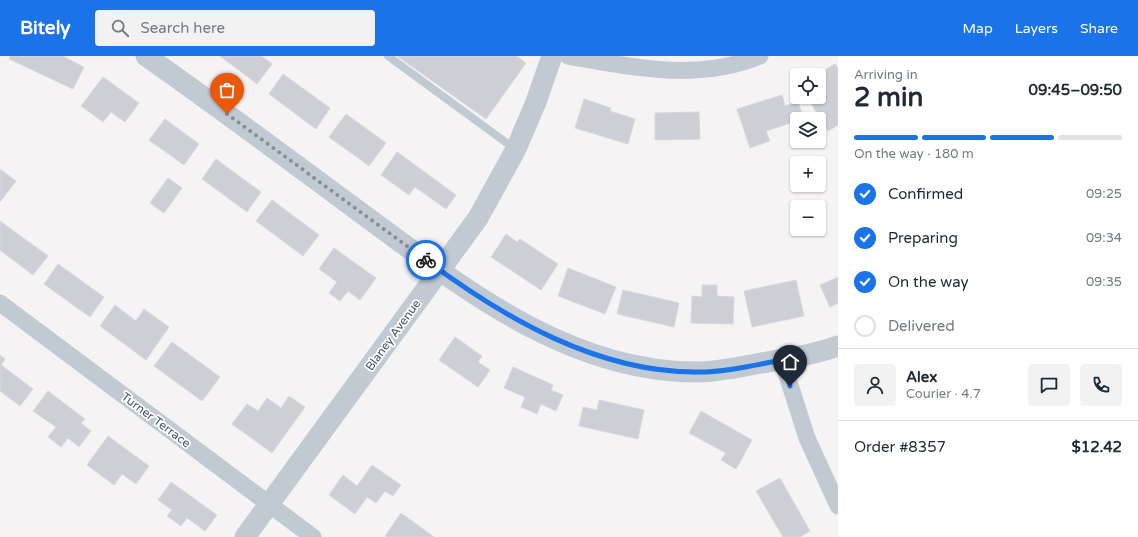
<!DOCTYPE html>
<meta charset="utf-8">
<style>
:root{--surface:#fff;--page:#f2f2f3;--text:#1f2937;--muted:#747a83;--line:#e0e1e3;--accent:#1a73e8}
body{margin:0;font-family:"Varela Round",sans-serif;background:var(--page);color:var(--text);height:100vh;display:flex;flex-direction:column;font-size:15px;white-space:nowrap}
*{box-sizing:border-box;margin:0}
p{font-size:13px;color:var(--muted)}
.icon{flex:none;width:22px;height:22px;fill:none;stroke:currentColor;stroke-width:2;stroke-linecap:round;stroke-linejoin:round}
.map{position:relative;flex:1;overflow:hidden}
.details{display:flex;flex-direction:column;background:var(--surface);width:300px}
.details>*{flex:none}
.tools{position:absolute;left:790px;top:12px;display:grid;gap:8px}
.tools a{display:grid;place-items:center;width:36px;height:36px;border-radius:4px;background:var(--surface);box-shadow:0 1px 3px #0004;font-size:20px}
.pin{position:absolute;display:grid;place-items:center;width:34px;height:34px;color:#fff;margin:-41px -17px;border-radius:50% 50% 50% 0;rotate:-45deg;box-shadow:0 0 4px #0007}
.pin .icon{rotate:45deg}
.courier{position:absolute;display:grid;place-items:center;width:40px;height:40px;margin:-20px;border:3px solid #1a73e8;border-radius:50%;background:#fff;color:#222;box-shadow:0 1px 5px #0007}
.head em{font-style:normal;font-weight:700}
.head div{display:flex;flex-direction:column-reverse}
.head{display:flex;align-items:center;justify-content:space-between;height:68px;padding:0 16px}
h1{font-size:26px;font-weight:700;line-height:30px}
.bar{display:grid;grid-template-columns:repeat(4,1fr);gap:6px 4px;align-content:center;height:48px;padding:0 16px}
.bar i{height:5px;border-radius:3px;background:var(--line)}
.bar .active{background:var(--accent)}
.bar p{grid-column:span 4}
.line{display:flex;align-items:center;gap:10px;padding:0 16px;border-top:1px solid var(--line)}
.line div{flex:1}
.round{display:grid;place-items:center;flex:none;width:42px;height:42px;border-radius:4px;background:var(--page)}
ol{padding:0 16px;list-style:none}
li{display:flex;align-items:center;gap:12px;height:44px}
li p{margin-inline-start:auto}
li .icon{padding:4px;border-radius:50%;background:var(--accent);color:#fff;stroke-width:4}
li:last-child{color:var(--muted)}
li i{width:22px;height:22px;border:2px solid var(--line);border-radius:50%}
header{display:flex;align-items:center;gap:24px;box-sizing:border-box;height:56px;padding:0 20px;background:var(--accent);color:#fff}
header strong{font-size:19px}
nav{display:flex;gap:22px;margin-inline-start:auto;font-size:14px}
.search{width:280px;height:36px;background:var(--page);display:flex;align-items:center;gap:10px;box-sizing:border-box;padding:0 14px;border-radius:4px;color:var(--muted);font-size:15px}
main{display:flex;flex:1;min-height:0}
.map>svg:first-child{display:block}
.building{fill:#cdcfd5;stroke:#d7d9de}
.lines{fill:none;stroke-linecap:round;stroke-linejoin:round}
.service{stroke:#c1cad2;stroke-width:8}
.minor{stroke:#c1cad2;stroke-width:17}
.tertiary{stroke:#c1cad2;stroke-width:21}
.done{stroke:#868d94;stroke-width:4;stroke-dasharray:0 7.2}
.route{stroke:#1a73e8;stroke-width:5}
.labels{text-anchor:middle;dominant-baseline:central;stroke-width:3.5;stroke-linejoin:round;paint-order:stroke}
.street-label{font-size:12px;fill:#4a5661;stroke:#fff}
</style>
<header>
<strong>Bitely</strong>
<div class="search"><svg class="icon" aria-label="search" viewBox="0 0 24 24"><circle cx="10" cy="10" r="6"/><path d="M15 15l6 6"/></svg>Search here</div>
<nav><a>Map</a><a>Layers</a><a>Share</a></nav>
</header>
<main>
<div class="map">
<svg width="838" height="481" viewBox="0 0 838 481">
<rect width="100%" height="100%" fill="#f5f3f3"/>
<g class="building">
<path d="M10,0H62L84,11L73,33L9,3Z"/>
<path d="M220,0H261L272,8L257,28Z"/>
<path d="M397,0H517L526,7L486,63Z"/>
<path d="M835,8L838,13V69L828,75L807,41H819V19H816Z"/>
<path d="M283,18L330,52L316,73L269,38Z"/>
<path d="M103,21L139,47L125,66L111,56L103,66L81,50Z"/>
<path d="M782,39L785,50L798,46L804,63H797V65L766,75L770,85L750,92L737,53Z"/>
<path d="M584,43L611,52L610,55L635,63L628,88L575,72Z"/>
<path d="M699,56L700,83L655,84V57Z"/>
<path d="M346,58L386,87L369,110L329,81Z"/>
<path d="M165,63L199,88L184,109L149,84Z"/>
<path d="M397,96L456,139L446,153L415,131L409,139L381,119Z"/>
<path d="M216,103L261,136L247,156L202,123Z"/>
<path d="M0,113L16,125L0,146Z"/>
<path d="M168,122L182,132L164,157L150,147Z"/>
<path d="M272,144L319,179L303,200L256,165Z"/>
<path d="M0,165L48,200L33,219L0,194Z"/>
<path d="M506,178L517,186L520,183L558,208L541,234L491,201Z"/>
<path d="M334,192L376,222L360,244L348,235L340,245L329,237L337,226L319,213Z"/>
<path d="M58,208L104,241L90,261L44,228Z"/>
<path d="M568,212L616,231L605,258L558,240Z"/>
<path d="M838,221V247L830,251L820,229Z"/>
<path d="M796,224L804,260L752,271L744,235Z"/>
<path d="M702,229H717V240L734,241L733,268L691,267L692,240L702,241Z"/>
<path d="M623,234L679,247L674,271L617,258Z"/>
<path d="M115,249L136,265L144,253L169,271L146,304L100,270Z"/>
<path d="M455,281L482,300L478,306L490,314L478,331L439,304Z"/>
<path d="M172,286L220,321L202,345L154,310Z"/>
<path d="M0,299L5,303L1,309L33,333L20,350L0,335Z"/>
<path d="M513,311L553,329L551,334L563,339L556,355L541,348L537,358L521,351L525,341L504,332Z"/>
<path d="M48,335L85,363L81,367L91,375L79,391L68,382L61,391L48,381L56,371L33,355Z"/>
<path d="M289,340L305,351L272,397L232,368L247,348L258,355L267,342L281,352Z"/>
<path d="M599,344L644,354L638,383L579,370L583,351L597,354Z"/>
<path d="M701,355L752,384L736,413L721,404L726,397L689,377Z"/>
<path d="M108,380L149,410L136,428L122,418L114,429L87,409Z"/>
<path d="M372,409L401,429L393,440L385,435L376,447L367,441L355,458L329,439L343,419L357,430Z"/>
<path d="M780,422L810,475L800,481H783L756,435Z"/>
<path d="M171,426L217,459L205,475L187,462L181,470L167,460L172,454L158,444Z"/>
<path d="M401,457L434,481H387L385,480Z"/>
</g>
<g class="lines">
<path class="service" d="M388,0L515,93"/>
<g class="minor">
<path d="M568,0C632,11 698,26 760,0"/>
<path d="M0,247L313,481"/>
<path d="M782,304L807,382L838,450"/>
</g>
<g class="tertiary">
<path d="M146,0C217,50 287,102 357,154C458,228 566,317 698,316C719,316 740,311 761,307C787,303 813,299 838,290"/>
<path d="M245,481L478,162L516,93L536,46L552,0"/>
</g>
</g>
<g class="lines">
<path class="done" d="M227,58L426,204"/>
<path class="route" d="M426,204C504,262 598,317 698,316C726,316 755,309 782,304L790,330"/>
</g>
<g class="labels">
<g class="street-label">
<text transform="translate(393 279) rotate(-54)">Blaney Avenue</text>
<text transform="translate(156 364) rotate(37)">Turner Terrace</text>
</g>
</g>
</svg>
<div class="tools">
<a><svg class="icon" aria-label="locate" viewBox="0 0 24 24"><circle cx="12" cy="12" r="6"/><path d="M12 2v4M12 18v4M2 12h4M18 12h4"/></svg></a>
<a><svg class="icon" aria-label="layers" viewBox="0 0 24 24"><path d="M12 4l9 5-9 5-9-5zM3 14l9 5 9-5"/></svg></a>
<a>+</a>
<a>−</a>
</div>
<div class="pin" style="left:227px;top:58px;background:#ea580c"><svg class="icon" aria-label="bag" viewBox="0 0 24 24"><path d="M5 8h14l-1 12H6zM9 8a3 3 0 0 1 6 0"/></svg></div>
<div class="pin" style="left:790px;top:330px;background:#1f2937"><svg class="icon" aria-label="home" viewBox="0 0 24 24"><path d="M3 11l9-7 9 7M6 9v11h12V9"/></svg></div>
<div class="courier" style="left:426px;top:204px"><svg class="icon" aria-label="bike" viewBox="0 0 24 24"><circle cx="6" cy="16" r="4"/><circle cx="18" cy="16" r="4"/><path d="M6 16l4-8h5l3 8M10 8l3 8H6M13 5h3"/></svg></div>
</div>
<section class="details">
<div class="head"><div><h1>2 min</h1><p>Arriving in</p></div><em>09:45–09:50</em></div>
<div class="bar"><i class="active"></i><i class="active"></i><i class="active"></i><i></i><p>On the way · 180 m</p></div>
<ol>
<li><svg class="icon" aria-label="check" viewBox="0 0 24 24"><path d="M5 12l5 5 9-10"/></svg>Confirmed<p>09:25</p></li>
<li><svg class="icon" aria-label="check" viewBox="0 0 24 24"><path d="M5 12l5 5 9-10"/></svg>Preparing<p>09:34</p></li>
<li><svg class="icon" aria-label="check" viewBox="0 0 24 24"><path d="M5 12l5 5 9-10"/></svg>On the way<p>09:35</p></li>
<li><i></i>Delivered</li>
</ol>
<div class="line" style="height:72px"><a class="round"><svg class="icon" aria-label="person" viewBox="0 0 24 24"><circle cx="12" cy="8" r="4"/><path d="M4 21q1-7 8-7t8 7"/></svg></a><div><b>Alex</b><p>Courier · 4.7</p></div><a class="round"><svg class="icon" aria-label="chat" viewBox="0 0 24 24"><path d="M4 5h16v11H9l-5 4z"/></svg></a><a class="round"><svg class="icon" aria-label="phone" viewBox="0 0 24 24"><path d="M5 4h4l2 5-3 2q2 4 5 5l2-3 5 2v4C11 20 4 13 5 4z"/></svg></a></div>
<div class="line" style="height:52px"><div>Order #8357</div><b>$12.42</b></div>
</section>
</main>
